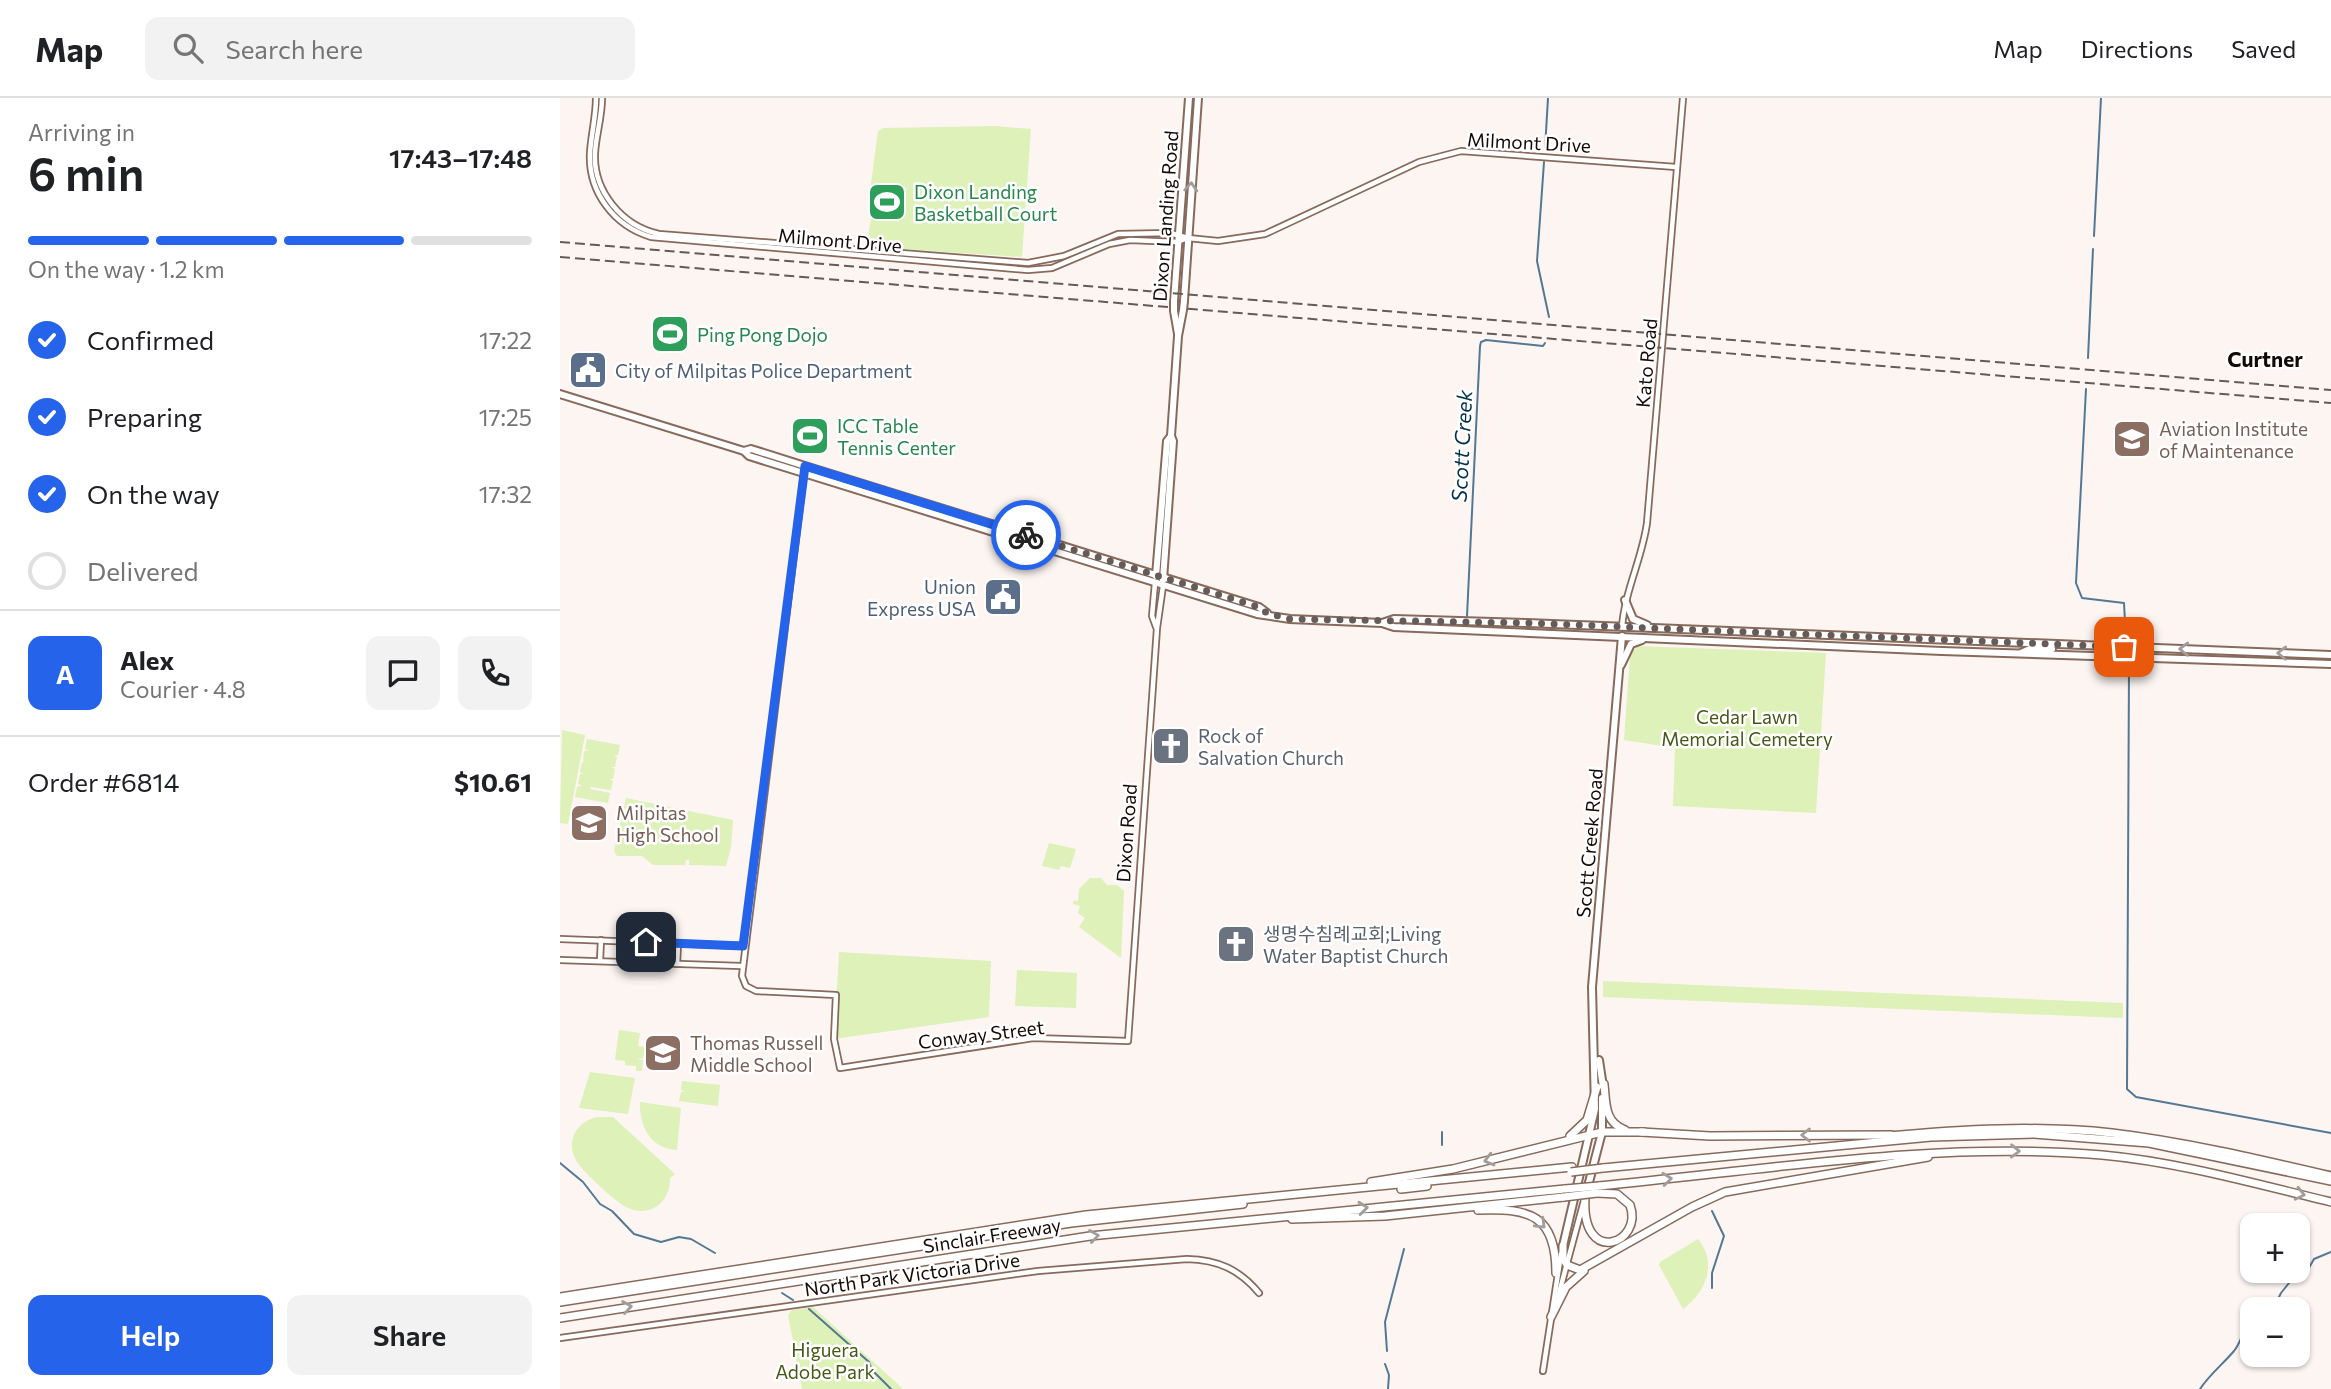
<!DOCTYPE html>
<meta charset="utf-8">
<style>
:root{--surface:#fff;--page:#f2f2f2;--text:#202124;--muted:#757577;--line:#e0e0e0;--accent:#2563eb}
body{margin:0;font-family:Commissioner,"Noto Sans KR",sans-serif;background:var(--page);color:var(--text);height:100vh;display:flex;flex-direction:column;font-size:26px;white-space:nowrap}
*{box-sizing:border-box;margin:0}
p{font-size:23px;color:var(--muted)}
.icon{flex:none;width:38px;height:38px;fill:none;stroke:currentColor;stroke-width:2;stroke-linecap:round;stroke-linejoin:round}
.map{position:relative;flex:1;overflow:hidden}
.panel{display:flex;flex-direction:column;background:var(--surface);width:560px}
.panel>*{flex:none}
.tools{position:absolute;left:1680px;top:1115px;display:grid;gap:14px}
.tools a{display:grid;place-items:center;width:70px;height:70px;border-radius:14px;background:var(--surface);box-shadow:0 2px 5px #0004;font-size:35px}
.pin{position:absolute;display:grid;place-items:center;width:60px;height:60px;color:#fff;margin:-30px;border-radius:14px;box-shadow:0 4px 10px #0006}
.courier{position:absolute;display:grid;place-items:center;width:70px;height:70px;margin:-35px;border:5px solid #2563eb;border-radius:50%;background:#fff;color:#222;box-shadow:0 2px 9px #0007}
.head em{font-style:normal;font-weight:600}
.head div{display:flex;flex-direction:column-reverse}
.head{display:flex;align-items:center;justify-content:space-between;height:119px;padding:0 28px}
h1{font-size:46px;font-weight:600;line-height:52px}
.bar{display:grid;grid-template-columns:repeat(4,1fr);gap:10px 7px;align-content:center;height:84px;padding:0 28px}
.bar i{height:9px;border-radius:5px;background:var(--line)}
.bar .on{background:var(--accent)}
.bar p{grid-column:span 4}
.line{display:flex;align-items:center;gap:18px;padding:0 28px;border-top:2px solid var(--line)}
.line div{flex:1}
.round{display:grid;place-items:center;flex:none;width:74px;height:74px;border-radius:14px;background:var(--page)}
ol{padding:0 28px;list-style:none}
li{display:flex;align-items:center;gap:21px;height:77px}
li p{margin-inline-start:auto}
li .icon{padding:7px;border-radius:50%;background:var(--accent);color:#fff;stroke-width:4}
li:last-child{color:var(--muted)}
li i{width:38px;height:38px;border:4px solid var(--line);border-radius:50%}
.action{display:flex;gap:14px;margin-top:auto;padding:14px 28px}
.action a{flex:1;height:80px;border-radius:14px;background:var(--accent);color:#fff;font-size:28px;font-weight:600;line-height:80px;text-align:center}
.action a+a{background:var(--page);color:var(--text)}
header{display:flex;align-items:center;gap:42px;box-sizing:border-box;height:98px;padding:0 35px;background:var(--surface);border-bottom:2px solid var(--line)}
header strong{font-size:33px}
nav{display:flex;gap:38px;margin-inline-start:auto;font-size:24px}
.search{width:490px;height:63px;background:var(--page);display:flex;align-items:center;gap:18px;box-sizing:border-box;padding:0 24px;border-radius:14px;color:var(--muted);font-size:26px}
main{display:flex;flex:1;min-height:0}
.map>svg:first-child{display:block}
.green{fill:#ddf1b8}
.lines{fill:none;stroke-linecap:round;stroke-linejoin:round}
.stream{stroke:#547894;stroke-width:2}
.minor-casing{stroke:#876a5c;stroke-width:8}
.major-casing{stroke:#876a5c;stroke-width:10}
.highway-casing{stroke:#876a5c;stroke-width:10}
.minor{stroke:#fff;stroke-width:4.5}
.major{stroke:#fff;stroke-width:6}
.highway{stroke:#fff;stroke-width:7}
.rail{stroke:#645b58;stroke-width:2;stroke-dasharray:10 5;stroke-linecap:butt}
.major-bridge-casing{stroke:#876a5c;stroke-width:10;stroke-linecap:butt}
.highway-bridge-casing{stroke:#876a5c;stroke-width:10;stroke-linecap:butt}
.major-bridge{stroke:#fff;stroke-width:6}
.highway-bridge{stroke:#fff;stroke-width:7}
.oneway{stroke:#a19d9b}
.done{stroke:#655c59;stroke-width:7;stroke-dasharray:0 12.6}
.route{stroke:#2563eb;stroke-width:9}
.labels{text-anchor:middle;dominant-baseline:central;stroke-width:5;stroke-linejoin:round;paint-order:stroke}
.street-label{font-size:19px;fill:#140a06;stroke:#fff}
.leisure-label{font-size:19px;fill:#27864d;stroke:#fff;text-anchor:start}
.service-label{font-size:19px;fill:#4e5e75;stroke:#fff;text-anchor:start}
.education-label{font-size:19px;fill:#785e54;stroke:#fff;text-anchor:start}
.park-label{font-size:19px;fill:#465917;stroke:#fff}
.worship-label{font-size:19px;fill:#5b616d;stroke:#fff;text-anchor:start}
.neighbourhood-label{font-size:21px;font-weight:bold;fill:#140a06;stroke:#fff}
.water-label{font-size:21px;font-style:italic;fill:#03314e;stroke:#fff}
</style>
<header>
<strong>Map</strong>
<div class="search"><svg class="icon" aria-label="search" viewBox="0 0 24 24"><circle cx="10" cy="10" r="6"/><path d="M15 15l6 6"/></svg>Search here</div>
<nav><a>Map</a><a>Directions</a><a>Saved</a></nav>
</header>
<main>
<section class="panel">
<div class="head"><div><h1>6 min</h1><p>Arriving in</p></div><em>17:43–17:48</em></div>
<div class="bar"><i class="on"></i><i class="on"></i><i class="on"></i><i></i><p>On the way · 1.2 km</p></div>
<ol>
<li><svg class="icon" aria-label="check" viewBox="0 0 24 24"><path d="M5 12l5 5 9-10"/></svg>Confirmed<p>17:22</p></li>
<li><svg class="icon" aria-label="check" viewBox="0 0 24 24"><path d="M5 12l5 5 9-10"/></svg>Preparing<p>17:25</p></li>
<li><svg class="icon" aria-label="check" viewBox="0 0 24 24"><path d="M5 12l5 5 9-10"/></svg>On the way<p>17:32</p></li>
<li><i></i>Delivered</li>
</ol>
<div class="line" style="height:126px"><b class="round" style="background:var(--accent);color:#fff">A</b><div><b>Alex</b><p>Courier · 4.8</p></div><a class="round"><svg class="icon" aria-label="chat" viewBox="0 0 24 24"><path d="M4 5h16v11H9l-5 4z"/></svg></a><a class="round"><svg class="icon" aria-label="phone" viewBox="0 0 24 24"><path d="M5 4h4l2 5-3 2q2 4 5 5l2-3 5 2v4C11 20 4 13 5 4z"/></svg></a></div>
<div class="line" style="height:91px"><div>Order #6814</div><b>$10.61</b></div>
<div class="action"><a>Help</a><a>Share</a></div>
</section>
<div class="map">
<svg width="1771" height="1291" viewBox="0 0 1771 1291">
<rect width="100%" height="100%" fill="#fcf5f2"/>
<g class="green">
<path d="M436,28L471,31L462,159L312,149L307,144L311,121L308,108L318,33L323,30Z"/>
<path d="M1078,548L1266,555L1256,715L1113,708L1115,650L1064,642L1070,556Z"/>
<path d="M2,632L25,637L8,726L0,725Z"/>
<path d="M27,641L60,647L58,657L54,658L57,659L55,669H51L55,671L53,681H49L53,683L51,692L31,689L30,691L50,695L48,705L15,699L17,689L22,687L18,686L20,676H24L20,674L22,664H26L23,663L24,653L29,652L25,651Z"/>
<path d="M66,700L173,722L171,749L166,768L129,767V762H126L125,767H93L82,758H57L54,753Z"/>
<path d="M489,745L516,751L510,770L501,768L499,772L482,768Z"/>
<path d="M530,780H541L547,787H557L564,793L561,860L519,829L525,820L518,815L520,808L513,806V803H518L519,791Z"/>
<path d="M279,854L431,863L429,919L274,941Z"/>
<path d="M457,872L517,875L516,910L455,908Z"/>
<path d="M1043,883L1563,905V920L1043,899Z"/>
<path d="M59,932L80,935L78,948L85,949L83,960L77,961L83,962L82,973H76V968L65,967V963L55,962Z"/>
<path d="M30,974L75,980L68,1016L19,1010Z"/>
<path d="M122,983L160,987L158,1008L119,1003L121,994L125,993L121,992Z"/>
<path d="M80,1004L121,1010L117,1052C90,1051 79,1027 80,1004Z"/>
<path d="M37,1019H53L115,1076L110,1080C111,1104 89,1121 66,1109C55,1103 20,1072 15,1060C6,1041 18,1023 37,1019Z"/>
<path d="M1138,1141C1158,1166 1146,1194 1123,1211L1099,1167L1100,1164Z"/>
<path d="M253,1209L342,1290L341,1291H242L228,1217L232,1212Z"/>
</g>
<g class="lines">
<g class="stream">
<path d="M985,51L988,0"/>
<path d="M984,64L977,163L989,219"/>
<path d="M1534,138L1541,0"/>
<path d="M1528,260L1533,151"/>
<path d="M1526,291L1516,485L1522,500L1564,505L1566,542"/>
<path d="M907,518L920,248L921,244L926,242L983,248L985,245"/>
<path d="M1569,567L1567,991L1576,999L1771,1035"/>
<path d="M882,1047V1034"/>
<path d="M0,1065L23,1084L40,1106L52,1113L74,1136L101,1144L119,1139L131,1141L155,1155"/>
<path d="M1152,1113L1164,1138L1152,1175V1190"/>
<path d="M222,1195L233,1202"/>
<path d="M249,1211L309,1264L312,1272L331,1291"/>
<path d="M1713,1211L1721,1195L1733,1180L1746,1175L1754,1161L1771,1154"/>
<path d="M827,1253L825,1224L844,1151"/>
<path d="M825,1266L829,1277L828,1291"/>
<path d="M1640,1291C1650,1276 1663,1266 1674,1253C1682,1243 1681,1233 1692,1226"/>
</g>
<defs>
<g id="minor">
<path d="M36,0C36,19 31,37 30,55C28,94 54,128 91,139L468,172L492,170L549,146L570,142L617,144L628,140"/>
<path d="M42,0C42,19 36,37 35,55C33,93 62,128 99,136L468,165L504,158L558,136L610,135L628,140L658,143L705,136L859,64L901,53L1116,69"/>
<path d="M244,375L182,878L186,888L196,893L276,897L274,941L280,970L473,940L568,943L597,530L603,488"/>
<path d="M595,485L592,518L596,529"/>
<path d="M1062,529C1065,492 1082,461 1087,425L1123,0"/>
<path d="M0,841L183,848"/>
<path d="M0,862L181,868"/>
<path d="M40,862L41,842"/>
<path d="M117,866L118,846"/>
<path d="M998,1199L1023,1106"/>
<path d="M0,1240L478,1173L627,1161C658,1162 679,1171 699,1195"/>
<path d="M983,1273L1001,1156"/>
</g>
<g id="major">
<path d="M614,203L629,0"/>
<path d="M624,203L638,0"/>
<path d="M614,213L618,236"/>
<path d="M0,296L184,353L189,358L697,516L730,521L822,525L834,521L967,525L1771,557"/>
<path d="M184,353L191,351L245,368L699,509L707,515"/>
<path d="M596,478L607,343L611,338"/>
<path d="M603,482L613,343L611,338L618,238L623,212"/>
<path d="M1065,502L1073,521L1087,527"/>
<path d="M822,525L834,529L1382,553L1771,566"/>
<path d="M1461,555L1470,551H1492"/>
<path d="M1061,567L1071,546L1082,542"/>
<path d="M1039,962L1043,989"/>
<path d="M1027,1092L1042,1034V1000"/>
<path d="M1003,1148L1035,1011L1032,889L1062,538"/>
</g>
<g id="highway">
<path d="M1044,986C1046,1005 1044,1024 1065,1032"/>
<path d="M1081,1034L1150,1038L1331,1037"/>
<path d="M1010,1038L1027,1022L1037,989"/>
<path d="M1328,1038C1403,1031 1477,1027 1552,1035C1626,1044 1698,1061 1771,1078"/>
<path d="M1043,1070L1371,1039L1474,1036L1589,1045L1771,1083"/>
<path d="M811,1084L893,1071L1042,1034H1084"/>
<path d="M1039,1088C1206,1072 1374,1043 1542,1057C1619,1064 1696,1086 1771,1104"/>
<path d="M841,1091L867,1088"/>
<path d="M1025,1100C1021,1169 1084,1146 1070,1107L1057,1096L1037,1095"/>
<path d="M918,1112C970,1110 996,1117 996,1175"/>
<path d="M732,1121L825,1118L1004,1099"/>
<path d="M1003,1148V1160L1007,1167L1020,1172L1132,1109L1165,1094L1368,1059"/>
<path d="M0,1199L526,1117L1012,1069"/>
<path d="M0,1204L511,1125L683,1106"/>
<path d="M991,1219L1006,1189L1024,1173"/>
<path d="M0,1220L530,1138L1005,1091"/>
</g>
</defs>
<use href="#minor" class="minor-casing"/>
<use href="#major" class="major-casing"/>
<use href="#highway" class="highway-casing"/>
<use href="#minor" class="minor"/>
<use href="#major" class="major"/>
<use href="#highway" class="highway"/>
<g class="rail">
<path d="M0,144L1771,292"/>
<path d="M0,159L1771,305"/>
</g>
<defs>
<g id="major-bridge">
<path d="M614,203V213"/>
<path d="M623,212L624,203"/>
</g>
<g id="highway-bridge">
<path d="M1011,1074L1043,1070"/>
<path d="M1005,1091L1039,1088"/>
<path d="M1004,1099L1037,1095"/>
</g>
</defs>
<use href="#major-bridge" class="major-bridge-casing"/>
<use href="#highway-bridge" class="highway-bridge-casing"/>
<use href="#major-bridge" class="major-bridge"/>
<use href="#highway-bridge" class="highway-bridge"/>
</g>
<defs><path id="oneway-chevron" d="M-2-3.5L2.5 0L-2 3.5" fill="none" stroke-width="1.6" stroke-linecap="round" stroke-linejoin="round" transform="scale(1.75)"/></defs>
<g class="oneway">
<use href="#oneway-chevron" transform="translate(631 89) rotate(-86)"/>
<use href="#oneway-chevron" transform="translate(1624 551) rotate(-178)"/>
<use href="#oneway-chevron" transform="translate(1722 555) rotate(-178)"/>
<use href="#oneway-chevron" transform="translate(1246 1037) rotate(180)"/>
<use href="#oneway-chevron" transform="translate(1455 1053) rotate(1)"/>
<use href="#oneway-chevron" transform="translate(929 1062) rotate(165)"/>
<use href="#oneway-chevron" transform="translate(1107 1081) rotate(-6)"/>
<use href="#oneway-chevron" transform="translate(1740 1096) rotate(13)"/>
<use href="#oneway-chevron" transform="translate(803 1110) rotate(-6)"/>
<use href="#oneway-chevron" transform="translate(981 1126) rotate(44)"/>
<use href="#oneway-chevron" transform="translate(534 1138) rotate(-8)"/>
<use href="#oneway-chevron" transform="translate(67 1209) rotate(-9)"/>
</g>
<g class="lines">
<path class="done" d="M466,437L699,509L707,515L730,521L967,525L1564,549"/>
<path class="route" d="M86,844L183,848L245,368L466,437"/>
</g>
<defs>
<symbol id="stadium-square" viewBox="-11 -11 22 22"><rect x="-9" y="-9" width="18" height="18" rx="4" fill="#2e9e5b" stroke="#fff"/><path d="M0-5a6.5 5 0 1 0 0 10a6.5 5 0 1 0 0-10ZM-3.5-1.8h7v3.6h-7Z" fill="#fff"/></symbol>
<symbol id="civic-square" viewBox="-11 -11 22 22"><rect x="-9" y="-9" width="18" height="18" rx="4" fill="#5c6f8a" stroke="#fff"/><path d="M-.6-6.5H3V-4.5H.6V-3L4-1V1h2V6H-6V1h2V-1L-.6-3ZM-1.2 2.5V6h2.4V2.5Z" fill="#fff"/></symbol>
<symbol id="university-square" viewBox="-11 -11 22 22"><rect x="-9" y="-9" width="18" height="18" rx="4" fill="#8d6e63" stroke="#fff"/><path d="M0-5L7-2L0 1L-7-2ZM-4 1L0 2.5L4 1V4Q0 6-4 4Z" fill="#fff"/></symbol>
<symbol id="church-square" viewBox="-11 -11 22 22"><rect x="-9" y="-9" width="18" height="18" rx="4" fill="#6b7280" stroke="#fff"/><path d="M-1.2-6h2.4v3.5h3.3v2.4h-3.3V6h-2.4V-.1h-3.3v-2.4h3.3Z" fill="#fff"/></symbol>
<symbol id="school-square" viewBox="-11 -11 22 22"><rect x="-9" y="-9" width="18" height="18" rx="4" fill="#8d6e63" stroke="#fff"/><path d="M0-5L7-2L0 1L-7-2ZM-4 1L0 2.5L4 1V4Q0 6-4 4Z" fill="#fff"/></symbol>
</defs>
<g fill-rule="evenodd">
<use href="#stadium-square" x="305" y="82" width="44" height="44"/>
<use href="#stadium-square" x="88" y="214" width="44" height="44"/>
<use href="#civic-square" x="6" y="250" width="44" height="44"/>
<use href="#stadium-square" x="228" y="316" width="44" height="44"/>
<use href="#university-square" x="1550" y="319" width="44" height="44"/>
<use href="#civic-square" x="421" y="477" width="44" height="44"/>
<use href="#church-square" x="589" y="626" width="44" height="44"/>
<use href="#school-square" x="7" y="703" width="44" height="44"/>
<use href="#church-square" x="654" y="824" width="44" height="44"/>
<use href="#school-square" x="81" y="933" width="44" height="44"/>
</g>
<g class="labels">
<g class="street-label">
<text transform="translate(969 44) rotate(3)">Milmont Drive</text>
<text transform="translate(605 118) rotate(-86)">Dixon Landing Road</text>
<text transform="translate(280 142) rotate(5)">Milmont Drive</text>
<text transform="translate(1086 265) rotate(-85)">Kato Road</text>
<text transform="translate(566 735) rotate(-86)">Dixon Road</text>
<text transform="translate(1029 745) rotate(-85)">Scott Creek Road</text>
<text transform="translate(421 936) rotate(-7)">Conway Street</text>
<text transform="translate(432 1137) rotate(-9)">Sinclair Freeway</text>
<text transform="translate(352 1176) rotate(-8)">North Park Victoria Drive</text>
</g>
<g class="leisure-label">
<text x="354" y="93">Dixon Landing<tspan x="354" dy="22">Basketball Court</tspan></text>
<text x="137" y="236">Ping Pong Dojo</text>
<text x="277" y="327">ICC Table<tspan x="277" dy="22">Tennis Center</tspan></text>
</g>
<g class="service-label">
<text x="55" y="272">City of Milpitas Police Department</text>
<text x="416" y="488" text-anchor="end">Union<tspan x="416" dy="22">Express USA</tspan></text>
</g>
<g class="education-label">
<text x="1599" y="330">Aviation Institute<tspan x="1599" dy="22">of Maintenance</tspan></text>
<text x="56" y="714">Milpitas<tspan x="56" dy="22">High School</tspan></text>
<text x="130" y="944">Thomas Russell<tspan x="130" dy="22">Middle School</tspan></text>
</g>
<g class="park-label">
<text x="1187" y="618">Cedar Lawn<tspan x="1187" dy="22">Memorial Cemetery</tspan></text>
<text x="265" y="1251">Higuera<tspan x="265" dy="22">Adobe Park</tspan></text>
</g>
<g class="worship-label">
<text x="638" y="637">Rock of<tspan x="638" dy="22">Salvation Church</tspan></text>
<text x="703" y="835">생명수침례교회;Living<tspan x="703" dy="22">Water Baptist Church</tspan></text>
</g>
<g class="neighbourhood-label">
<text x="1705" y="260">Curtner</text>
</g>
<g class="water-label">
<text transform="translate(901 348) rotate(-87)">Scott Creek</text>
</g>
</g>
</svg>
<div class="tools">
<a>+</a>
<a>−</a>
</div>
<div class="pin" style="left:1564px;top:549px;background:#ea580c"><svg class="icon" aria-label="bag" viewBox="0 0 24 24"><path d="M5 8h14l-1 12H6zM9 8a3 3 0 0 1 6 0"/></svg></div>
<div class="pin" style="left:86px;top:844px;background:#1f2937"><svg class="icon" aria-label="home" viewBox="0 0 24 24"><path d="M3 11l9-7 9 7M6 9v11h12V9"/></svg></div>
<div class="courier" style="left:466px;top:437px"><svg class="icon" aria-label="bike" viewBox="0 0 24 24"><circle cx="6" cy="16" r="4"/><circle cx="18" cy="16" r="4"/><path d="M6 16l4-8h5l3 8M10 8l3 8H6M13 5h3"/></svg></div>
</div>
</main>
